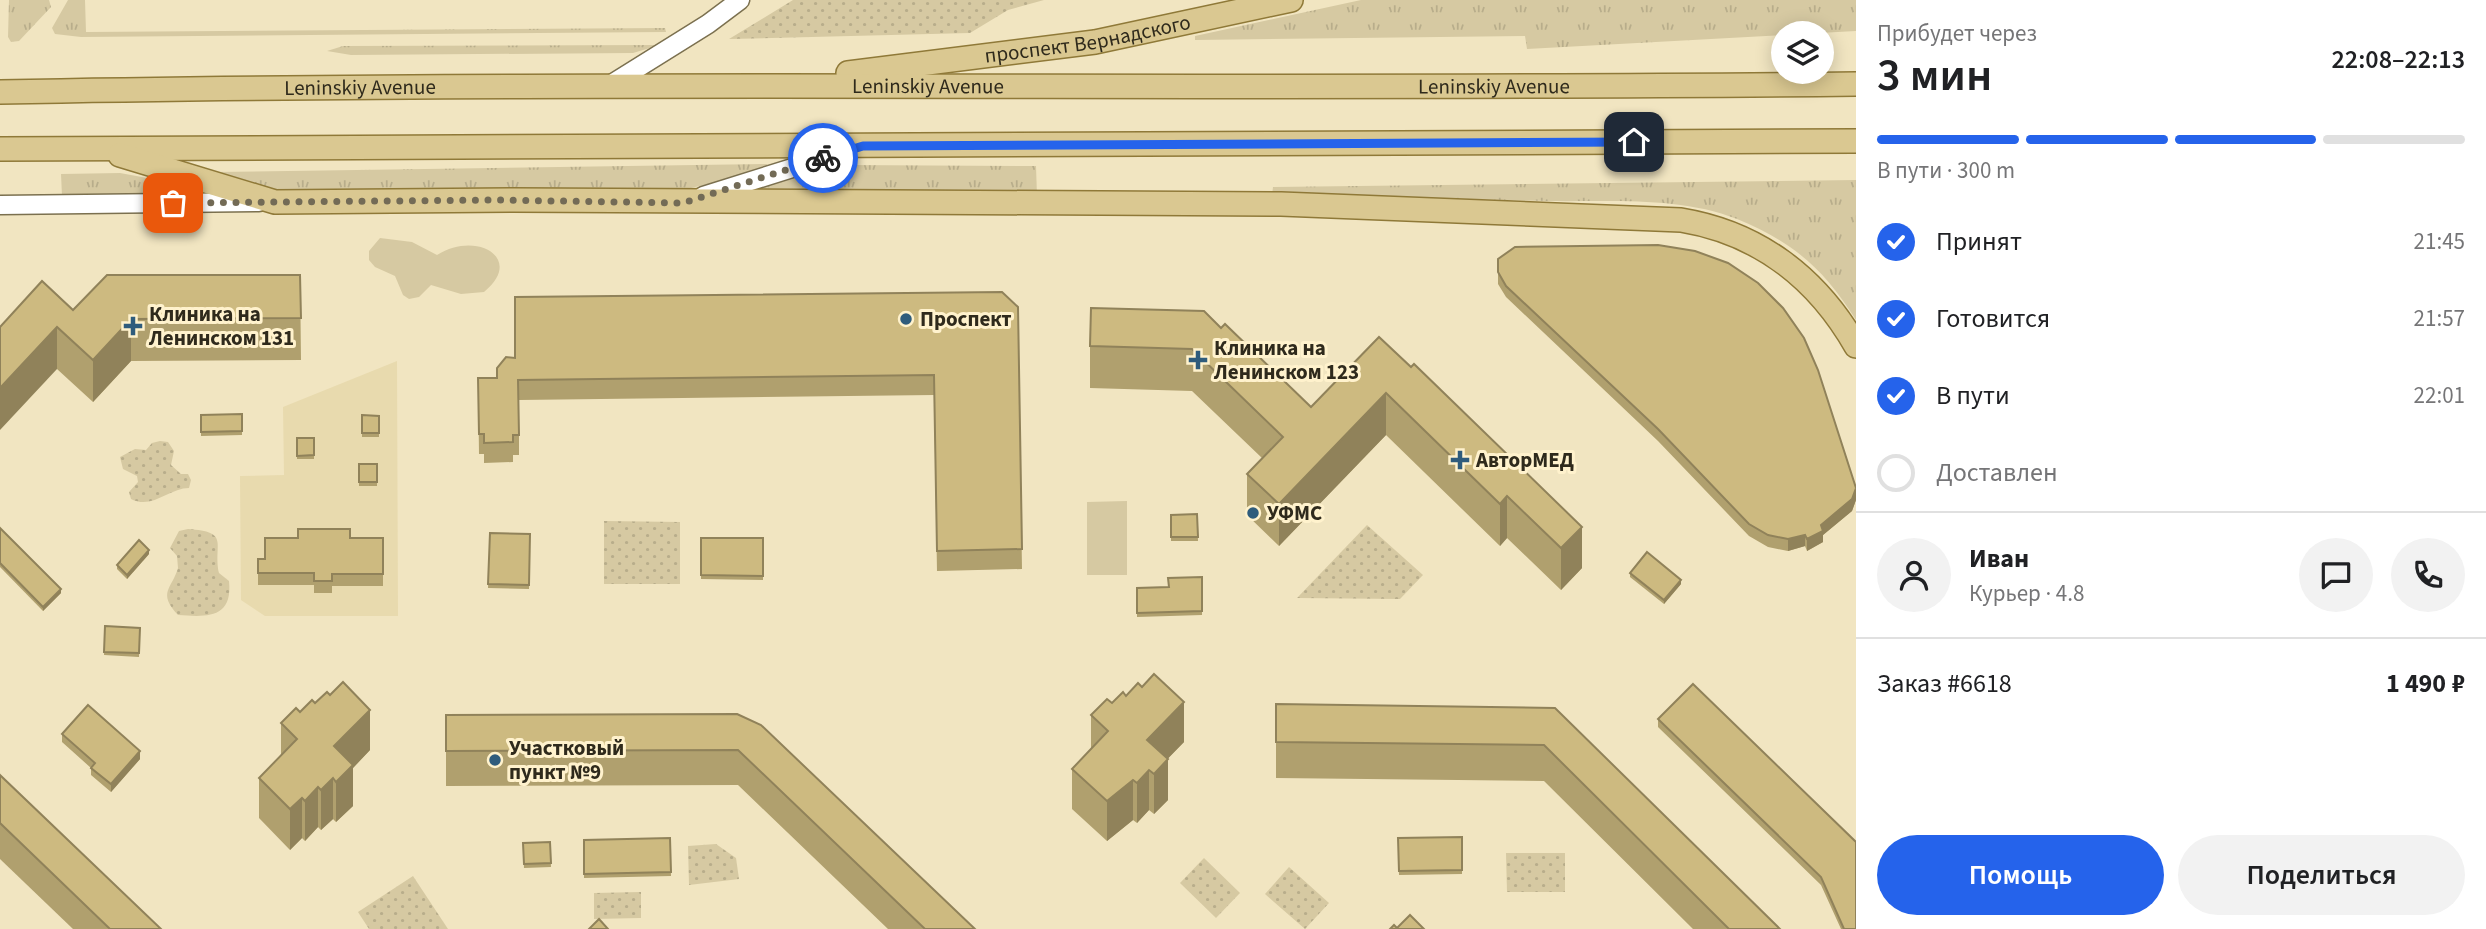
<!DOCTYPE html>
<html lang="ru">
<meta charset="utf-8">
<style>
:root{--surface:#fff;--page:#f2f2f2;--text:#202124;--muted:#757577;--line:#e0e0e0;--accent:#2563eb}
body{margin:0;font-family:"Source Sans 3",sans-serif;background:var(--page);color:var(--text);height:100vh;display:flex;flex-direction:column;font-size:26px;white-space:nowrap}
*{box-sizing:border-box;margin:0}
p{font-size:23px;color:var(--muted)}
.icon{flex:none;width:38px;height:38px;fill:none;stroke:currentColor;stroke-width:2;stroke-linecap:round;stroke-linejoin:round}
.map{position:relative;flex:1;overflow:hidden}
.details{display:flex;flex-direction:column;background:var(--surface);width:630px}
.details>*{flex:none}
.controls{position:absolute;left:1771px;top:21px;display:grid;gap:14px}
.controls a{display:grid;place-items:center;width:63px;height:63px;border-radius:50%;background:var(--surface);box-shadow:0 4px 18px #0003;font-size:35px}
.pin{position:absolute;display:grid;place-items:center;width:60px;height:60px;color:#fff;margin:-30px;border-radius:14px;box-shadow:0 4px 10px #0006}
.courier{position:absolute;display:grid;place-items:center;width:70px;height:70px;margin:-35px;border:5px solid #2563eb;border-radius:50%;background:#fff;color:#222;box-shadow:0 2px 9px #0007}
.summary em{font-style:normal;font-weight:600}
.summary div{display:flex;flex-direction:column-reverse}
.summary{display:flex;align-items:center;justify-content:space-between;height:119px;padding:0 21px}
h1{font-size:46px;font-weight:600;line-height:52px}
.bar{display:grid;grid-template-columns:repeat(4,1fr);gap:10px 7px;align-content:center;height:84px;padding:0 21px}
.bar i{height:9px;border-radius:5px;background:var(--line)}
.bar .selected{background:var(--accent)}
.bar p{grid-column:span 4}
.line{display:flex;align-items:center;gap:18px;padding:0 21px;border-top:2px solid var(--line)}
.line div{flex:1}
.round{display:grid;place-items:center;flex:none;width:74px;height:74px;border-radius:37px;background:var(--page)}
ol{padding:0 21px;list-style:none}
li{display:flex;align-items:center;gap:21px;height:77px}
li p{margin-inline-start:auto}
li .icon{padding:7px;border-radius:50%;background:var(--accent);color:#fff;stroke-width:4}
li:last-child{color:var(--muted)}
li i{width:38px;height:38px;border:4px solid var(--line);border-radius:50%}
.action{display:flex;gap:14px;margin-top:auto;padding:14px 21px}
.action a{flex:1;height:80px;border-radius:42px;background:var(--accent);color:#fff;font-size:28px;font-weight:600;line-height:80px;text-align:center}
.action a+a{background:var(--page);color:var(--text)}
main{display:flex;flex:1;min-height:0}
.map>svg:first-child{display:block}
.built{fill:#e8daae}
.grass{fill:url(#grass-tufts)}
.park{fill:url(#park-dots)}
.pitch{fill:#d6c9a2}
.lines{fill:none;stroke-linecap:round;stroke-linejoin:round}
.minor-casing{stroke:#7b704f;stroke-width:21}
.major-casing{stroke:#8f7938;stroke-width:26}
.minor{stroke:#fff;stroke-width:18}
.major{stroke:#dac891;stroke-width:23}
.wall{fill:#b0a06e}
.shaded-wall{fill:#90825a}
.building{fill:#cdba80;stroke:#90825a;stroke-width:2}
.done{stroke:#736b56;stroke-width:7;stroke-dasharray:0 12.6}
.route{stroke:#2563eb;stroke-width:9}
.poi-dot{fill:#2f5c7c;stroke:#fff2cd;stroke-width:2.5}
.labels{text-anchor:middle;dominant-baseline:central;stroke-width:6;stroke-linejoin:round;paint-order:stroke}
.street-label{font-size:21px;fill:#2f2a1c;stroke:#fff2cd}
.poi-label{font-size:21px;font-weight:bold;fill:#2f2a1c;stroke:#fff2cd;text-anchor:start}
</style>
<main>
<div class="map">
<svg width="1856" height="929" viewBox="0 0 1856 929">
<defs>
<pattern id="grass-tufts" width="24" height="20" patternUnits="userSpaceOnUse" patternTransform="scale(1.75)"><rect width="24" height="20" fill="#d6c9a2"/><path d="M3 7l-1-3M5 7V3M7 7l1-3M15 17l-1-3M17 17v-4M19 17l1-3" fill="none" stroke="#b8ad8b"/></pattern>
<pattern id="park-dots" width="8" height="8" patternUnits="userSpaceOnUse" patternTransform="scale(1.75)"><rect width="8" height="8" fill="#d6c9a2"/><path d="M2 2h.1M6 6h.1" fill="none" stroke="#b8ad8b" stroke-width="1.8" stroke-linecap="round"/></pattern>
</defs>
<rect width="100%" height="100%" fill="#f1e5c1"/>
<path class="built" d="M397,361L398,616H265L241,600L240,476L284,475L283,407Z"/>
<g class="grass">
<path d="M9,0H49L51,7L19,41L11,42L8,37Z"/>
<path d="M68,0H85L86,32L665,28L666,32L81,37L55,34L52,28Z"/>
<path d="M1361,0H1856V31L1527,49L1525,36L1195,40V36Z"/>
<path d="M660,45L633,53L351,55L327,51L343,46Z"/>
<path d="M767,164L768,170L691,188L655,192L287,194L213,172Z"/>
<path d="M846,165L1036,166L1037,196L732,195Z"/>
<path d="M120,173L191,186L195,192L192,195L62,196L61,174Z"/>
<path d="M1856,180V320C1824,269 1793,242 1737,219C1679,196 1609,202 1548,201C1456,199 1364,197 1272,195L1273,187Z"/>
</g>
<g class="park">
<path d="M793,0H1044L1008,10L970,33L729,39Z"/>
<path d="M160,441L168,442L174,451L171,465L181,474H188L191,480L189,488C169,488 152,510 131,499L129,492L138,482L137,476L123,469L120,457L135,449L146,450L152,443Z"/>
<path d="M604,521L680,522V584H604Z"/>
<path d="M1367,525L1423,575L1400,599L1297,598Z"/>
<path d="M188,529C231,532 213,543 219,573L229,581C233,619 206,617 178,615C157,592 172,589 178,568L177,556L170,548L179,531Z"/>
<path d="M716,844L736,858L739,879L689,885L688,846Z"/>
<path d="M1506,853H1565V892H1507Z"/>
<path d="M1204,858L1240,893L1216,918L1180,883Z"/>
<path d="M1289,867L1329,903L1305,929L1265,894Z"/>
<path d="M413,876L448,929H369L358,912Z"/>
<path d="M641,892V918L594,919V893Z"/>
</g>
<g class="pitch">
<path d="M380,238L412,242L437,255C477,230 525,259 484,292L461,294L431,285L419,297L409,299L403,295L395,276L375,267L369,260V251Z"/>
<path d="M1127,501V575H1087V502Z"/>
</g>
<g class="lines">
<defs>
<g id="minor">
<path d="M607,87L708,24L740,0"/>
<path d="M703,196L850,150"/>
<path d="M0,205L259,202"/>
</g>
<g id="major">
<path id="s1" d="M848,73L1095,42L1291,0"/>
<path id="s2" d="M0,92C619,80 1237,91 1856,84"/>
<path d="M0,149L1856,141"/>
<path d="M120,155L275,202L514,200L1281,204L1681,220C1759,233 1817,278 1856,346"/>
</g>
</defs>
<use href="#minor" class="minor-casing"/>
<use href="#major" class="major-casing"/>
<use href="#minor" class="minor"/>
<use href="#major" class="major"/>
</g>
<g class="wall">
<path d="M1498,259L1856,500L1852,511L1823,535V542L1807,551L1805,546L1788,551L1768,547L1749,536L1658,441L1506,297L1498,284Z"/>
<path d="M300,275L301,360L131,361L93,402L57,369L0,327Z"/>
<path d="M1018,307L1022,569L937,571L934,395L519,400V455H513V462L484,463V454H479L478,378H497Z"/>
<path d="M1221,328L1311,407L1379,337L1582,568L1561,590L1507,538L1500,546L1386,435L1279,546L1247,515V474L1262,458L1192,391L1090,388V346Z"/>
<path d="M242,414V435L201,436V415Z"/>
<path d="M362,415L379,416V437H362Z"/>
<rect x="297" y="438" width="17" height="21"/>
<rect x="359" y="464" width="18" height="22"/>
<path d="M1197,514L1198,541H1171V515Z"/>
<path d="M0,528L61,593L43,611L0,567Z"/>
<path d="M490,533L530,534L529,589L488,588Z"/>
<path d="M350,538H383V586H332V593H314V585H258V559H265Z"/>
<path d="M701,538H763V580L701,579Z"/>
<path d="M149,554L127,579L117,569V565Z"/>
<path d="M1630,573L1681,584L1664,604L1630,577Z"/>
<path d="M1202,577V615L1137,617V588L1169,587Z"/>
<path d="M105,626L140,628L139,657L104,655Z"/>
<path d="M1126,696L1184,742L1167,759L1168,800L1154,814L1149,810L1137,823L1133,820L1107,841L1072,809V769L1091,749V715Z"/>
<path d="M1276,704L1555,708L1780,929H1693L1544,781L1276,778Z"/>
<path d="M300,712L370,750L353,768V806L336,822L333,819L321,830L318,827L305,841L302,838L290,850L259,818V778L281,755V723Z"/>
<path d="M737,714L975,929H888L738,785L446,786V715Z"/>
<path d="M1658,719L1856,842V929H1841L1821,885L1658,727Z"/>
<path d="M62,734L140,759L111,792L91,775V768L62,742Z"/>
<path d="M0,775L161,929H73L0,859Z"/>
<path d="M1462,837V874L1399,875L1398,838Z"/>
<path d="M670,838L671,876L584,878V840Z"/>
<path d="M550,842L551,867L524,868L523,843Z"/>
</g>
<g class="shaded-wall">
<path d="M131,319V361L93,402V360Z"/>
<path d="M57,327V369L0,430V388Z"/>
<path d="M1386,393V435L1279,546V504Z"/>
<path d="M1856,488V500L1852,511L1823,535V542L1807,551V539Z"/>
<path d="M1507,496V538L1500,546V504Z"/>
<path d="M1582,527V568L1561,590V548Z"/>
<path d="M1805,535V546L1788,551V539Z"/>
<path d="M149,550V554L127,579V575Z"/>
<path d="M1681,580V584L1664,604V600Z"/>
<path d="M61,589V593L43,611V607Z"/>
<path d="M1184,702V742L1153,774L1149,770V810L1137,823V783L1147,740Z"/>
<path d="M370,710V750L353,768V806L336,822V782L334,746Z"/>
<path d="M140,751V759L111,792V784Z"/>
<path d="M1168,759V800L1154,814V774Z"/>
<path d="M333,778V819L321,830V790Z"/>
<path d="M1133,780V820L1107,841V801Z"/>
<path d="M318,787V827L305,841V801Z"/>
<path d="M302,798V838L290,850V809Z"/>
</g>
<g class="building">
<path d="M1658,245L1695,251L1728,263L1758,283L1783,308L1804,338L1818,370L1856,488L1852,499L1821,525L1823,531L1807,539L1805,535L1788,539L1768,535L1749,524L1658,429L1506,286L1498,272V259L1515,247Z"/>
<path d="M107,275H300L301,318L131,319L93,360L57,327L0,388V327L42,281L73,310Z"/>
<path d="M1002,292L1018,307L1022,549L937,551L934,375L518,380L519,435H513V442L484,443V434H479L478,378H497V368L506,357L515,358V297Z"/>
<path d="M1091,308L1204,311L1221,328L1225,324L1311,407L1379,337L1411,367L1414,364L1582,527L1561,548L1507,496L1500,504L1386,393L1279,504L1247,474L1283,437L1192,349L1090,346Z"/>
<path d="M242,414V431L201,432V415Z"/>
<path d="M362,415L379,416V433H362Z"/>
<path d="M297,438H314V455L297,456Z"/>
<rect x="359" y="464" width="18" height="18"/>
<path d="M1197,514L1198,537H1171V515Z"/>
<path d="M0,528L61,589L43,607L0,563Z"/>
<path d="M298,529H350V538H383V574H332V581H314V573H258V559H265V538H298Z"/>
<path d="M490,533L530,534L529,585L488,584Z"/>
<path d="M701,538H763V576L701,575Z"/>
<path d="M139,540L149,550L127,575L117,565Z"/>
<path d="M1647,552L1681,580L1664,600L1630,573Z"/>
<path d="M1202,577V611L1137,613V588L1169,587L1168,578Z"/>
<path d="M105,626L140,628L139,653L104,652Z"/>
<path d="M1154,674L1184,702L1147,740L1168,759L1154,774L1149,770L1137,783L1133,780L1107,801L1072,769L1108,731L1091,715L1107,699L1112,703L1123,692L1126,696L1138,683L1142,687Z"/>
<path d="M343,682L370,710L334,746L353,765L336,782L333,778L321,790L318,787L305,801L302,798L290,809L259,778L297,739L281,723L296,708L300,712L312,700L315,703L327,692L330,695Z"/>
<path d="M1693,684L1856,842V929H1844L1821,877L1658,719Z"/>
<path d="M1276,704L1555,708L1780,929H1729L1544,745L1276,742Z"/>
<path d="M88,705L140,751L111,784L91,768L95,763L62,734Z"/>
<path d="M737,714L761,725L975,929H925L738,750L446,751V715Z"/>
<path d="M0,775L161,929H110L0,823Z"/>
<path d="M1462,837V870L1399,871L1398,838Z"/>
<path d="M670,838L671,872L584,874V840Z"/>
<path d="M550,842L551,863L524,864L523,843Z"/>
<path d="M1410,915L1424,929H1390L1394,925L1397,928Z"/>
<path d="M599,919L608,929H589Z"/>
</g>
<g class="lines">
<path class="done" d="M173,203L494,200L683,203L823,158"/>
<path class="route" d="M823,158L863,146L1634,142"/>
</g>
<g class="poi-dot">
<circle cx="906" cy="319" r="7"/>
<path d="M129.5 315.5h7v7h7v7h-7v7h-7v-7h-7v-7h7z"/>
<path d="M1194.5 349.5h7v7h7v7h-7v7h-7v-7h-7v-7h7z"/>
<path d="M1456.5 449.5h7v7h7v7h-7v7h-7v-7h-7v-7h7z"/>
<circle cx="1253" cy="513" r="7"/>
<circle cx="495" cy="760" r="7"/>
</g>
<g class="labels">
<g class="street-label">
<text stroke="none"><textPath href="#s1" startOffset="242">проспект Вернадского</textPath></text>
<text stroke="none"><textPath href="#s2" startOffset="928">Leninskiy Avenue</textPath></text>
<text stroke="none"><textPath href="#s2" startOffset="1494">Leninskiy Avenue</textPath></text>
<text stroke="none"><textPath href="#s2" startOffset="360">Leninskiy Avenue</textPath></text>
</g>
<g class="poi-label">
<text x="149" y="314">Клиника на<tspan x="149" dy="24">Ленинском 131</tspan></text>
<text x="920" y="319">Проспект</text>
<text x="1214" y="348">Клиника на<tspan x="1214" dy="24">Ленинском 123</tspan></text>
<text x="1476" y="460">АвторМЕД</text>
<text x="1267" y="513">УФМС</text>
<text x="509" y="748">Участковый<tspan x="509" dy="24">пункт №9</tspan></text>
</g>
</g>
</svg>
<div class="controls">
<a><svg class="icon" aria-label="layers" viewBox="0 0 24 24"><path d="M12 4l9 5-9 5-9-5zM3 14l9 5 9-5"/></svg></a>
</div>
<div class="pin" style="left:173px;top:203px;background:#ea580c"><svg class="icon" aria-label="bag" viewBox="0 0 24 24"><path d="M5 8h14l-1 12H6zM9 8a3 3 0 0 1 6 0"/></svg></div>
<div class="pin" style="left:1634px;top:142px;background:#1f2937"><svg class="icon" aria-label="home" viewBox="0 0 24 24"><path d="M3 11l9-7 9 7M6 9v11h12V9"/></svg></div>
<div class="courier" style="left:823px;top:158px"><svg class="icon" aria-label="bike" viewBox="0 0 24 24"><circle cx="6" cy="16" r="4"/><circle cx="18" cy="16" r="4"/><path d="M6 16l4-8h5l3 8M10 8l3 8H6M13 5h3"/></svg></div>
</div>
<section class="details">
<div class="summary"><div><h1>3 мин</h1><p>Прибудет через</p></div><em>22:08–22:13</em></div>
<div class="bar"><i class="selected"></i><i class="selected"></i><i class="selected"></i><i></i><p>В пути · 300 m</p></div>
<ol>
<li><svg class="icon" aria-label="check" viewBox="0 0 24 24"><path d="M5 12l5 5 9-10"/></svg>Принят<p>21:45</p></li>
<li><svg class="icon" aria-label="check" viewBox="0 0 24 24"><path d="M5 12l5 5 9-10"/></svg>Готовится<p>21:57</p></li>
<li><svg class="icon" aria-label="check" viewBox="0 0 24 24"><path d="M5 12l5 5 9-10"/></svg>В пути<p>22:01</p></li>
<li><i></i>Доставлен</li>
</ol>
<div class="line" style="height:126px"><a class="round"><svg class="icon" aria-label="person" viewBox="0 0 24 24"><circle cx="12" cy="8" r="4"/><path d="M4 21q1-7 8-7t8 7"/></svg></a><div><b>Иван</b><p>Курьер · 4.8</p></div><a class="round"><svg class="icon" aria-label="chat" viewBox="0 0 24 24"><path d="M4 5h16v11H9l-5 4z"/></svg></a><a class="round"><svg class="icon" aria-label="phone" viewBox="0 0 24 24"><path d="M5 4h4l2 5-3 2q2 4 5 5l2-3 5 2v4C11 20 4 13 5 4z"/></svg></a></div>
<div class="line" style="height:91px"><div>Заказ #6618</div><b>1 490 ₽</b></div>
<div class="action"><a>Помощь</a><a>Поделиться</a></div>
</section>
</main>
